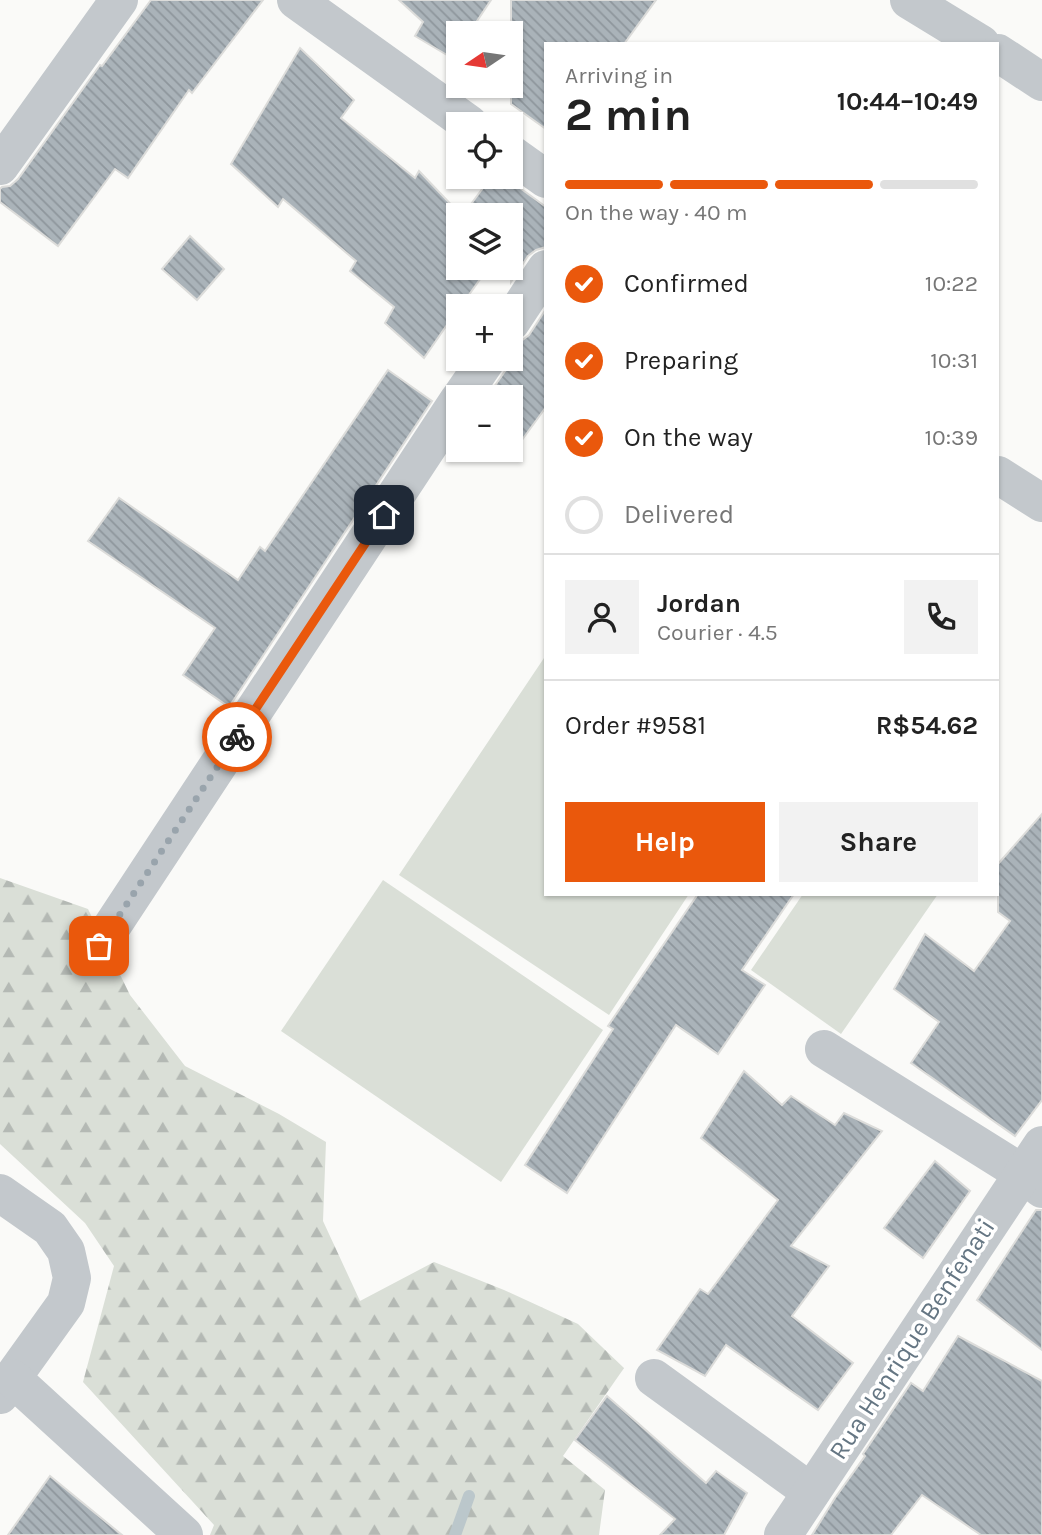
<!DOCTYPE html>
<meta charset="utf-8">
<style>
:root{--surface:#fff;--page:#f2f2f2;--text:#222;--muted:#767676;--line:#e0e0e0;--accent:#ea580c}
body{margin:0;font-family:Karla,sans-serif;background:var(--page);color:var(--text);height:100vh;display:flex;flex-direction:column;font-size:26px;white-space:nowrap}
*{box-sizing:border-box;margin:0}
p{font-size:23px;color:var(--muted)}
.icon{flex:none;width:38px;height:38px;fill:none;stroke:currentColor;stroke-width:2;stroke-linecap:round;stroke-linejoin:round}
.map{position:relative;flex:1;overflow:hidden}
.panel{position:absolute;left:544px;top:42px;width:455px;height:854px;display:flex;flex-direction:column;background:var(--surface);border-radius:0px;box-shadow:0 2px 5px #0004}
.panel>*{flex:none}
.needle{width:46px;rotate:257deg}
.fabs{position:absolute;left:446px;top:21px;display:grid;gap:14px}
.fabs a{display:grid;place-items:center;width:77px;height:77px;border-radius:0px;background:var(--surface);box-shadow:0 2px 5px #0004;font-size:35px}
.pin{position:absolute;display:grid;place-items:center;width:60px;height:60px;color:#fff;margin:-30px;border-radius:14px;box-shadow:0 4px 10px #0006}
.courier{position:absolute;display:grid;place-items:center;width:70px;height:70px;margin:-35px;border:5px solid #ea580c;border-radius:50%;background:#fff;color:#222;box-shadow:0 2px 9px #0007}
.headline em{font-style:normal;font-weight:700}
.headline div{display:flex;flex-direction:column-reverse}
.headline{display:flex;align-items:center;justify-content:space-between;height:119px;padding:0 21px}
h1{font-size:46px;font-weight:700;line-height:52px}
.bar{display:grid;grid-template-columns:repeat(4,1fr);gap:10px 7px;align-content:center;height:84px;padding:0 21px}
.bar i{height:9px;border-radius:5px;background:var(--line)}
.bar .current{background:var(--accent)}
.bar p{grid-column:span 4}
.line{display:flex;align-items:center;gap:18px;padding:0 21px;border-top:2px solid var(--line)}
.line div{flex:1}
.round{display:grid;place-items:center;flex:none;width:74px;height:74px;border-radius:0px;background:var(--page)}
ol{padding:0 21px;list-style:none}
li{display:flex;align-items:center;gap:21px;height:77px}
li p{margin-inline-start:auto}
li .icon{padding:7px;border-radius:50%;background:var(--accent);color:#fff;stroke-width:4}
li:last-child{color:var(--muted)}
li i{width:38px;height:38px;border:4px solid var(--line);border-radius:50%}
.button{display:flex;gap:14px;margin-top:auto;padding:14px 21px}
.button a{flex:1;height:80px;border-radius:0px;background:var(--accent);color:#fff;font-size:28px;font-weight:700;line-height:80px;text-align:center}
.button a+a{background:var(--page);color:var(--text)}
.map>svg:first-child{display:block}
.green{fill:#dadfd7}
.forest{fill:url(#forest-firs)}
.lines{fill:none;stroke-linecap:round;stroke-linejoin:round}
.stream{stroke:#bbc7cb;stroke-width:12}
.building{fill:url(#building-back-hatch);stroke:#dcdcda;stroke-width:2}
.street{stroke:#c3c8cc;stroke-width:38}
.done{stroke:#99a4ac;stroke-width:7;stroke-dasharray:0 12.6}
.route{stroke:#ea580c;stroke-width:9}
.labels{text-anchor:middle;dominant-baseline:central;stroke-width:7;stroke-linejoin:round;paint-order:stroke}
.street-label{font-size:26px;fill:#657683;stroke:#fff}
</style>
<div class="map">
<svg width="1042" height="1535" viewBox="0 0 1042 1535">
<defs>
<pattern id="forest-firs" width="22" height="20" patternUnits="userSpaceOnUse" patternTransform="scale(1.75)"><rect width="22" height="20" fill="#dadfd7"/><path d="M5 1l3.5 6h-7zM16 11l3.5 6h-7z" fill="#b4b9b4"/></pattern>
<pattern id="building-back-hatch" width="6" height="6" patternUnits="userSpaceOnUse" patternTransform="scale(1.75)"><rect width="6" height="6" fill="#aab3b9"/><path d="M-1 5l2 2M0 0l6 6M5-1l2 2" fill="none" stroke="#8e969c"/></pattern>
</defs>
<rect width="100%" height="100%" fill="#fafaf8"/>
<g class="green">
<path d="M546,655V894H689L609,1015L399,875Z"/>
<path d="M383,880L603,1030L501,1182L281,1031Z"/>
<path d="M803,894H938L841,1034L751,970Z"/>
</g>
<path class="forest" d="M0,878L88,909L130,995L185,1066L279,1114L326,1142L323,1221L360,1301L434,1262L504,1290L578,1324L624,1368L563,1456L605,1490L599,1535H210L214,1525L83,1382L114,1266L85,1223L0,1144Z"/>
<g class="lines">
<path class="stream" d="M455,1535L469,1496"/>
</g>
<g class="building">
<path d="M151,0H263L192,93L189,90L128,178L115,169L58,246L0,202V189L2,187L10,186L18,179L100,65L102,66Z"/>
<path d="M399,0H491L469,33H458V48L452,58L415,36L423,22Z"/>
<path d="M511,0H656L624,44H546V129L511,104Z"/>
<path d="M300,48L354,100L341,118L415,178L419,171L461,215H458V268H488L461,306H458V309L424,358L385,323L394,307L350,271L356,261L283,199L278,207L231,164Z"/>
<path d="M491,177H505L546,207V247L536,250L528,256L511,282V215H463Z"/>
<path d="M190,236L224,269L197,300L162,269Z"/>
<path d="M546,309V407L511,455V397H487L505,371L509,359H511V344L521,341L529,335Z"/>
<path d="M388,370L432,401L229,707L183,675L215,628L88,541L119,498L238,580L260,547L265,551Z"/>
<path d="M1042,814V1100L1015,1136L911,1063L939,1022L894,989L925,934L974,971L1010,921L998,912V864Z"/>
<path d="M698,894H794L742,970L765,985L718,1054L676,1025L567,1193L525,1165L613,1029L608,1026Z"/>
<path d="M744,1071L782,1105L791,1096L835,1125L844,1113L882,1131L791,1246L829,1266L792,1316L853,1363L818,1410L726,1345L705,1376L657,1350L700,1289L708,1294L778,1200L701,1138Z"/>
<path d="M935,1161L970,1191L923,1258L884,1228Z"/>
<path d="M1036,1210H1042V1350L977,1300Z"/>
<path d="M958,1336L1042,1381V1535H981L922,1495L891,1535H812L835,1498L865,1456L863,1454L911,1383L923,1391Z"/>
<path d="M607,1396L706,1483L716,1471L747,1493L724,1535H660L675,1519L575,1440Z"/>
<path d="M50,1476L122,1535H8Z"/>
</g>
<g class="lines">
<g class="street">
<path d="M296,0L469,124"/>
<path d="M909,0L981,44"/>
<path d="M998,53L1042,82"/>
<path d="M511,154L546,179"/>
<path d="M0,166L119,0"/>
<path d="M511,322L546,269"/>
<path d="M461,397L487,359"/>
<path d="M998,475L1042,503"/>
<path d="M99,946L458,401"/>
<path d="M824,1049L1022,1173L1042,1189"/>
<path d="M0,1193L50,1228L66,1251L72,1278L66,1303L0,1395"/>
<path d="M12,1378L184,1535"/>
<path d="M654,1378L811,1492"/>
<path d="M783,1535L1042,1145"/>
</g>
</g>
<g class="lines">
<path class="done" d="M99,946L237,737"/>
<path class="route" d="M237,737L384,515"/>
</g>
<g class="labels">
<g class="street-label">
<text transform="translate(912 1339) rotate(-57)">Rua Henrique Benfenati</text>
</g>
</g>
</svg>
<div class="fabs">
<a><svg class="needle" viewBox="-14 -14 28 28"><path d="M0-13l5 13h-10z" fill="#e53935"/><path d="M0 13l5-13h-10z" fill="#767676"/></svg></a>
<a><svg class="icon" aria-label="locate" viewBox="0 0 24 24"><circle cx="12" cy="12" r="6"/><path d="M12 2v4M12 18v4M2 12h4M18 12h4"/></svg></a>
<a><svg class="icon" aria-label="layers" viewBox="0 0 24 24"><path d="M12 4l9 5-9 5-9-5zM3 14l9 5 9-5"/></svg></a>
<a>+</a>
<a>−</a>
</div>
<div class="pin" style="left:99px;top:946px;background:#ea580c"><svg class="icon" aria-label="bag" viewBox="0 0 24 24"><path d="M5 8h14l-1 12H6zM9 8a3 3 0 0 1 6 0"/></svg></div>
<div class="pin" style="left:384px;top:515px;background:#1f2937"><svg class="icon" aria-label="home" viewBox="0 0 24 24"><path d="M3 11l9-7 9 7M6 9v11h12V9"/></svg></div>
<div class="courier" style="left:237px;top:737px"><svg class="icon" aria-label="bike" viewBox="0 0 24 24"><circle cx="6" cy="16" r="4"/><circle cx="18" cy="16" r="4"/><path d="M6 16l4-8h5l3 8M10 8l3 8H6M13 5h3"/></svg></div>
<section class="panel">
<div class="headline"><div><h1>2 min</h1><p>Arriving in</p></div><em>10:44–10:49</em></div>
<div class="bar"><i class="current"></i><i class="current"></i><i class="current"></i><i></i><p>On the way · 40 m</p></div>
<ol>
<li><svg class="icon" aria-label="check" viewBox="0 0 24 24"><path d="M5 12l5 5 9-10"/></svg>Confirmed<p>10:22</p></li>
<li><svg class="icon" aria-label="check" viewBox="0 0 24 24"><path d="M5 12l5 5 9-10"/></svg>Preparing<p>10:31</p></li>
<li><svg class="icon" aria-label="check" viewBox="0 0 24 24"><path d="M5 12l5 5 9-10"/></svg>On the way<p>10:39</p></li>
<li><i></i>Delivered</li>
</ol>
<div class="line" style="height:126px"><a class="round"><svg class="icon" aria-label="person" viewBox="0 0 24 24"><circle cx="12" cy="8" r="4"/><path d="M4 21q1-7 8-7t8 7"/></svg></a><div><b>Jordan</b><p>Courier · 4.5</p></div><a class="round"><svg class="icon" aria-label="phone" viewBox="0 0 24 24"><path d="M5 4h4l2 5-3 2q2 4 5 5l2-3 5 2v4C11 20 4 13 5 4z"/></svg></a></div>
<div class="line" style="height:91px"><div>Order #9581</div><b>R$54.62</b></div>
<div class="button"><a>Help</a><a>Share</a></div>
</section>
</div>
